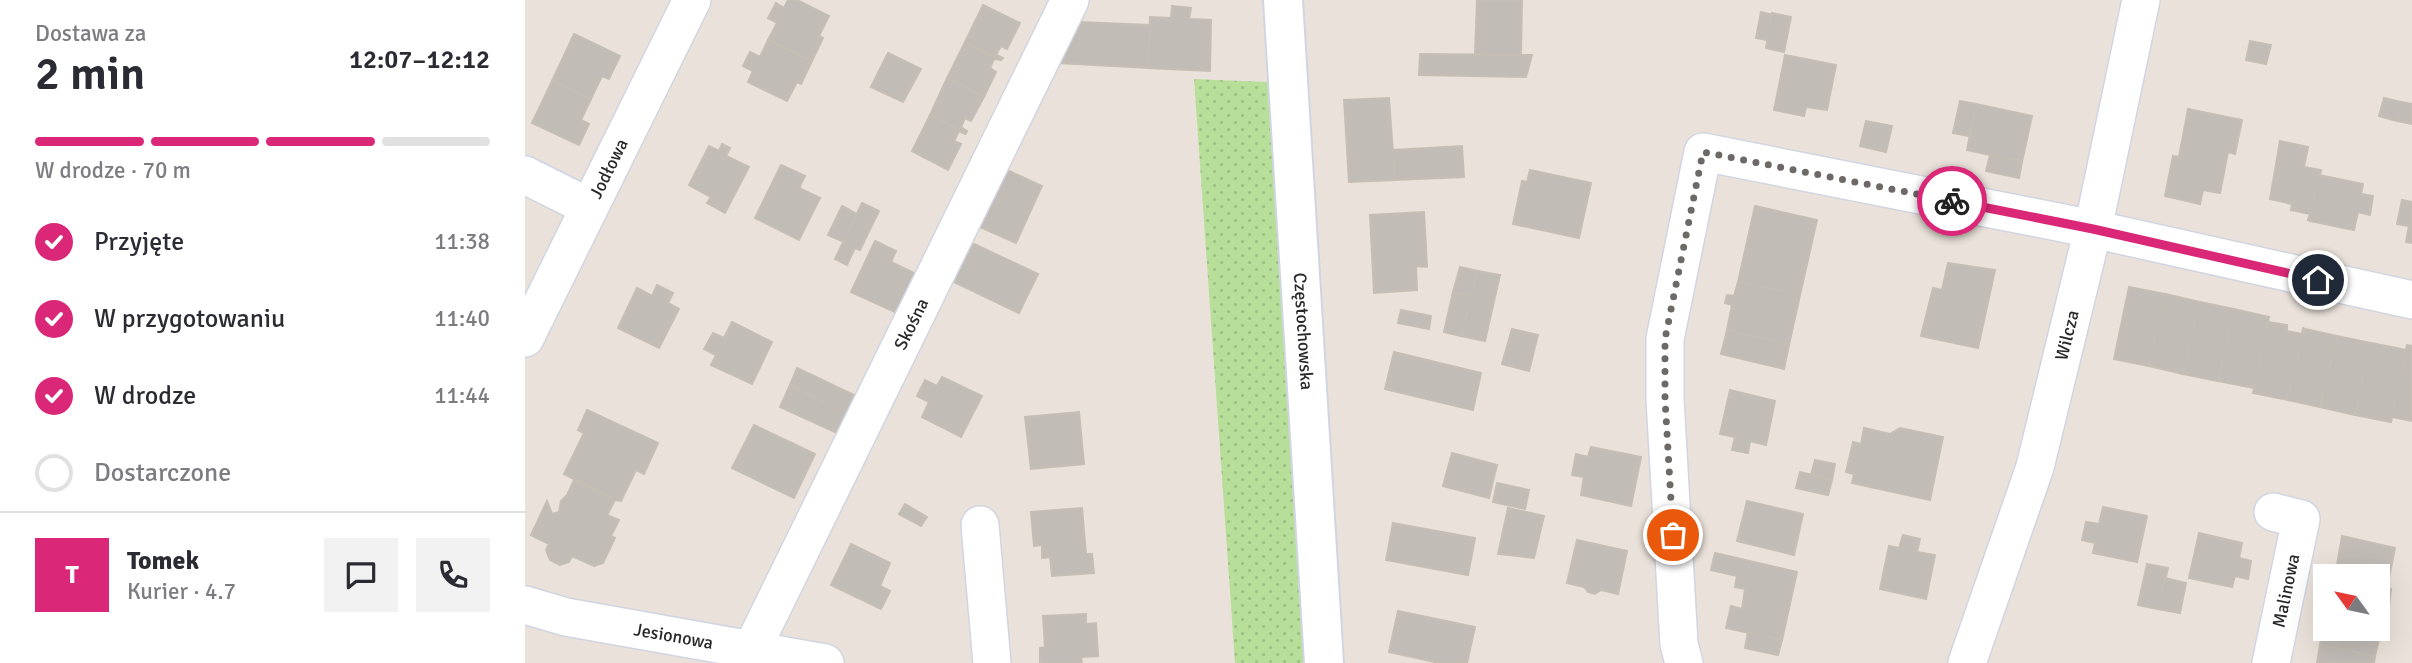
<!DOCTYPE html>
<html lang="pl">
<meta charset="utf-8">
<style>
:root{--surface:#fff;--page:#f2f2f3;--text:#2b2b33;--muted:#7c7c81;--line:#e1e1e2;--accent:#db2777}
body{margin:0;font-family:Signika,sans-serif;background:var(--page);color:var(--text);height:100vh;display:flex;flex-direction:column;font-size:26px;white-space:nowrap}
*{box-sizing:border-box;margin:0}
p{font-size:23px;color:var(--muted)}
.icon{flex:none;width:38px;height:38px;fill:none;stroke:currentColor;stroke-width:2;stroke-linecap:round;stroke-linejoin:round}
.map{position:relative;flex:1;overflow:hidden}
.sheet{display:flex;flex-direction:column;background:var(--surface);width:525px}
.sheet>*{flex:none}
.needle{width:46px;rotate:303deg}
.buttons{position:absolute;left:1788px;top:564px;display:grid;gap:14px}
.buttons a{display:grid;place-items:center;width:77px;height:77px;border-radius:0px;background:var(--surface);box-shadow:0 7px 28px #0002;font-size:35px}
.pin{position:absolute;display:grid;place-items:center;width:60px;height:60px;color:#fff;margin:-30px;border:4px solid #fff;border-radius:50%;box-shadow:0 2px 7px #0007}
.courier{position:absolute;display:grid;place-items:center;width:70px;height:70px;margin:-35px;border:5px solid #db2777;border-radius:50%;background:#fff;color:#222;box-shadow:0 2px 9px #0007}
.headline em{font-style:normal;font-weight:600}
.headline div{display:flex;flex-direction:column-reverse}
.headline{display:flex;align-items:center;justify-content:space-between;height:119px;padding:0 35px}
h1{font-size:46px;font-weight:600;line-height:52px}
.bar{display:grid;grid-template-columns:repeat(4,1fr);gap:10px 7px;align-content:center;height:84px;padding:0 35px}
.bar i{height:9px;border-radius:5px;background:var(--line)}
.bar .selected{background:var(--accent)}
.bar p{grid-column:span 4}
.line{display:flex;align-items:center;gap:18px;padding:0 35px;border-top:2px solid var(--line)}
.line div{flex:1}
.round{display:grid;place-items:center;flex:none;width:74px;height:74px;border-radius:0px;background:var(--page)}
ol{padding:0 35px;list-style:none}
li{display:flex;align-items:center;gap:21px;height:77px}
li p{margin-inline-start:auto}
li .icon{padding:7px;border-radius:50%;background:var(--accent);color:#fff;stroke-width:4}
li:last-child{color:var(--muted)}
li i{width:38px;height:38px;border:4px solid var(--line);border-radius:50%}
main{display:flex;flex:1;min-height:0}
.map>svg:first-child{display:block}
.grass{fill:url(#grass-dots)}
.building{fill:#c2bcb7;stroke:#c5beb4;stroke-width:2}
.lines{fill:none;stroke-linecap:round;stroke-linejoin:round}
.street-casing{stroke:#d0d5e1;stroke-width:40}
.secondary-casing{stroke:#d0d5e1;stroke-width:42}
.street{stroke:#fff;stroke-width:37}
.secondary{stroke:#fff;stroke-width:38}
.done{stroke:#6c6966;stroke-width:7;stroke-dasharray:0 12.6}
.route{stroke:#db2777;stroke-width:9}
.labels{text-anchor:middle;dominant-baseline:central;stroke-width:7;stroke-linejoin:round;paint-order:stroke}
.street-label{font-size:18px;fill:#282828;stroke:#fff}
</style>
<main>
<section class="sheet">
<div class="headline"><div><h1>2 min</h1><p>Dostawa za</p></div><em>12:07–12:12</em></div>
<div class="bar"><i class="selected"></i><i class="selected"></i><i class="selected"></i><i></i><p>W drodze · 70 m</p></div>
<ol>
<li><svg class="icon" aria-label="check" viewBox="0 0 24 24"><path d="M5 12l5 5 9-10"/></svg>Przyjęte<p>11:38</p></li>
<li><svg class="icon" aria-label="check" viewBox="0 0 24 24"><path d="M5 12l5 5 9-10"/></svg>W przygotowaniu<p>11:40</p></li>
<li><svg class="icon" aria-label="check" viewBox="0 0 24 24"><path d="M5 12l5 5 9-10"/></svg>W drodze<p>11:44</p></li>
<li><i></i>Dostarczone</li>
</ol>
<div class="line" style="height:126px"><b class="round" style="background:var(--accent);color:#fff">T</b><div><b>Tomek</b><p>Kurier · 4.7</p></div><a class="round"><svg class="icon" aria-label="chat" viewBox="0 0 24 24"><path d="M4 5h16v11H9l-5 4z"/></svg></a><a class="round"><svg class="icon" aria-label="phone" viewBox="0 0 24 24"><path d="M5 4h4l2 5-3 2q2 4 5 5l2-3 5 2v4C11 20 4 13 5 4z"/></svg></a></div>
</section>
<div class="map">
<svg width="1887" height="663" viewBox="0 0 1887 663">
<defs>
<pattern id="grass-dots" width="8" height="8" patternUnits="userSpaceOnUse" patternTransform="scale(1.75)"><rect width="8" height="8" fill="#b7df99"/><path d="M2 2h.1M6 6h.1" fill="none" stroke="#9dbf84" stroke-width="1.8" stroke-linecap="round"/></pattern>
</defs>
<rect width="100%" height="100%" fill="#eae2da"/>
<path class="grass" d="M669,79L763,83L799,663H710Z"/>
<g class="building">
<path d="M263,0H272L304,16L294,36L298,38L287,61L243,40L252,23L243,18L251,3L259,8Z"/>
<path d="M952,0H997L996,55L950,54Z"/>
<path d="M458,5L495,23L482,49L476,46L471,55L478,58L476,60L440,42Z"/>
<path d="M647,6L666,8L664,19L686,20L685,71L623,68L625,17L646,18Z"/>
<path d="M1236,12L1248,15L1242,40L1231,38Z"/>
<path d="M1247,13L1266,17L1259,52L1241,48Z"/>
<path d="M554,22L624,25L623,68L534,63Z"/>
<path d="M49,34L95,56L84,79L77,76L66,99L27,81Z"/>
<path d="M243,40L287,61L276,84L272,82L262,101L223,82L228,71L218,66L225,52L235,57Z"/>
<path d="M1725,41L1746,45L1741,64L1721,60Z"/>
<path d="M440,42L476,60L469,59L465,68L471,72L459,97L422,78Z"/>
<path d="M363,53L396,69L378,102L346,87Z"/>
<path d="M895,54L996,55H1007L1001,77L894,75Z"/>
<path d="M1260,55L1311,65L1302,110L1281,107L1279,116L1249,110Z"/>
<path d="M422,78L459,97L446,121L440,118L436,127L442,131L441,133L405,115Z"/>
<path d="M27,81L66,99L56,120L64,124L54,145L7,123Z"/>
<path d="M864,98L870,180L824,182L819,100Z"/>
<path d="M1859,98L1876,102L1872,121L1854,116Z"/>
<path d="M1435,101L1451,104L1444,136L1428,133Z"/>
<path d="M1876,102L1887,104V124L1872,121Z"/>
<path d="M1451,104L1507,116L1497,162L1442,150Z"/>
<path d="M1663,109L1717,120L1710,154L1703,152L1695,193L1678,190L1675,204L1640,196L1648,156L1654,157Z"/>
<path d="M405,115L441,133L440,134L434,131L429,141L436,144L423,170L387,151Z"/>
<path d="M1341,121L1367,126L1361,152L1335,146Z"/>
<path d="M1755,141L1783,147L1779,167L1796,170L1785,221L1783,220L1785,214L1766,210L1767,204L1745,199Z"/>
<path d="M197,144L205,148L201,156L224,167L200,213L182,203L186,197L164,185L184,146L194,151Z"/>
<path d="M937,146L939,177L870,180L868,150Z"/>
<path d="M1465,155L1497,162L1494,178L1461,171Z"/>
<path d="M256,165L280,176L274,188L295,198L274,240L230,218Z"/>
<path d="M482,170L517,186L491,243L455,227Z"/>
<path d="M1005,170L1066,183L1054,238L988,224L997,181L1002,182Z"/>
<path d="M1794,175L1838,184L1836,194L1848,196L1845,215L1833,212L1829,230L1785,221Z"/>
<path d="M1877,200L1887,202V243L1881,242L1884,226L1872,224Z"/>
<path d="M337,203L354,211L335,250L330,248L322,265L310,259Z"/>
<path d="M317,206L332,214L319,242L303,235Z"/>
<path d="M1230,206L1292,220L1275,295L1213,282Z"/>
<path d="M899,212L902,267L891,266L892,290L849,293L845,215Z"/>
<path d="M350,241L371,251L366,262L391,274L372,313L326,292Z"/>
<path d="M447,243L513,274L494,313L429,282Z"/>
<path d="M1423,263L1470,270L1453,348L1396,336L1408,288L1417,290Z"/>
<path d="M935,267L953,271L947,295L928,292Z"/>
<path d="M953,271L975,275L960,341L936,336Z"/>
<path d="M1213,282L1275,295L1264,345L1202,330L1207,305L1200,303L1202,295L1209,296Z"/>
<path d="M132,285L148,293L143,303L154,309L134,348L93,328L112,288L127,296Z"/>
<path d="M1604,287L1640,294L1624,366L1589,359Z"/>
<path d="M928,292L947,295L936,336L919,332Z"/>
<path d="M1640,294L1675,302L1658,374L1624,366Z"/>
<path d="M1675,302L1709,309L1693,381L1658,374Z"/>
<path d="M1709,309L1744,317L1729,388L1693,381Z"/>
<path d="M876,310L906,316L904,329L873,323Z"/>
<path d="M207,322L247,342L227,384L186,365L191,355L179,349L188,333L199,338Z"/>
<path d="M1743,322L1762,325V331L1777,334L1778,328L1780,329L1763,400L1728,393Z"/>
<path d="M987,329L1013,335L1004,371L977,364Z"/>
<path d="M1780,329L1812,336L1795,407L1763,400Z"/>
<path d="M1202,330L1264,345L1259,369L1196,354Z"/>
<path d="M1812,336L1846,343L1830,415L1795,407Z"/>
<path d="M1846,343L1882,350L1866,422L1830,415Z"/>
<path d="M1882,345L1887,346V421L1867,417Z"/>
<path d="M869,352L956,373L948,410L860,389Z"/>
<path d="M272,368L329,395L321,412L265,385Z"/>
<path d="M417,377L457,396L436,437L397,417L404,402L392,396L400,380L412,386Z"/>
<path d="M265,385L321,412L312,433L255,407Z"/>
<path d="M1205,390L1250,401L1241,445L1225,441L1223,453L1207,450L1210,437L1195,434Z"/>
<path d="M62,410L133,443L119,474L111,470L96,501L90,500L39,474L59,433L53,430Z"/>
<path d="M554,412L559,464L506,469L500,417Z"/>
<path d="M229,425L290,454L269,498L207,468Z"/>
<path d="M1339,428L1365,434L1375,428L1418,437L1405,500L1327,483L1329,474L1321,472L1328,442L1336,444Z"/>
<path d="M1066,447L1116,457L1106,506L1056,495L1059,477L1047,475L1051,454L1063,457Z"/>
<path d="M927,453L972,465L964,498L918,486Z"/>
<path d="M1290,460L1310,464L1307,480L1286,475Z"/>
<path d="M1275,472L1307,480L1303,495L1271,488Z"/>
<path d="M49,480L90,500L82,515L94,520L86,536L90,538L78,563L69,566L47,556L44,562L35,565L25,560L21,550L24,544L6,535L22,501L27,514L34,512L36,501L42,495Z"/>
<path d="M972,483L1004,490L1000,509L968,502Z"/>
<path d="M1222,501L1278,514L1269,555L1212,541Z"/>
<path d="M380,504L402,517L396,526L374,514Z"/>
<path d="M1578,507L1622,516L1612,562L1568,553L1570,543L1557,540L1561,522L1574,524Z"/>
<path d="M557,508L561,554H567L569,573L527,576L525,557L517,558V545L509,546L506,512Z"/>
<path d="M983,508L1019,516L1009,558L973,554Z"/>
<path d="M868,523L950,538L943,575L861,560Z"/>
<path d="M1674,533L1717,543L1714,558L1726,561L1723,579L1710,576L1707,587L1664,578Z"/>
<path d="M1378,535L1395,539L1392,552L1410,555L1401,599L1355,589L1364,546L1374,548Z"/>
<path d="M1817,536L1870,548L1862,588L1853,586V576H1807H1810Z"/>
<path d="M1052,540L1102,551L1093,594L1076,590L1070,594L1063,592L1059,587L1042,583Z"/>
<path d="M326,544L365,563L355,586L365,591L356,609L306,585Z"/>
<path d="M1190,553L1272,572L1257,640L1201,628L1206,606L1217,609L1220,589L1210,587L1212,576L1186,570Z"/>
<path d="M1622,564L1643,568L1633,609L1613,605Z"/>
<path d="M1640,578L1661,583L1655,613L1633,609Z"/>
<path d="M1853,586L1866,589L1862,622H1853Z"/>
<path d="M873,611L950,627L942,663H914L864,652Z"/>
<path d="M561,614V624L571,623L573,656L556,657L557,663H515V648L520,647L518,616Z"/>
<path d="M1801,620V628H1853V622L1858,623L1850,656L1795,645Z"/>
<path d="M1223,632L1257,640L1253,655L1220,648Z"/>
<path d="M1795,645L1850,656L1849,663H1792Z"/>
</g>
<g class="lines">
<defs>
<g id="street">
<path d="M0,175L64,207"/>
<path id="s1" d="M0,338L167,0"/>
<path d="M455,525L467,663"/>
<path id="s2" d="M0,605L41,617L300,663"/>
<path id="s3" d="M227,649L545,0"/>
<path d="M1159,663L1154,644L1140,399V339L1178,152L1568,229L1887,300"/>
<path id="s4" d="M1442,663L1510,467L1568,229L1616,0"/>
<path id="s5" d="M1746,663L1776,519L1748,512"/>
</g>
<g id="secondary">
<path id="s6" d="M758,0L799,663"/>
</g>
</defs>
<use href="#street" class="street-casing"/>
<use href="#secondary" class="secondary-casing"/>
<use href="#street" class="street"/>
<use href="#secondary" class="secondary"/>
</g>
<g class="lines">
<path class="done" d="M1148,535L1140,399V339L1178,152L1427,201"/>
<path class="route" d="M1427,201L1568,229L1793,280"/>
</g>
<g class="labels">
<g class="street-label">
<text stroke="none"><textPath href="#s1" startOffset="189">Jodłowa</textPath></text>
<text stroke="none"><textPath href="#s3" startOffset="362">Skośna</textPath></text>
<text stroke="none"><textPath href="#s6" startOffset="332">Częstochowska</textPath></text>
<text stroke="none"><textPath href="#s4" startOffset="343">Wilcza</textPath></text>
<text stroke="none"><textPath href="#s5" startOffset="74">Malinowa</textPath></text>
<text stroke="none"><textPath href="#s2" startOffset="152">Jesionowa</textPath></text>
</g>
</g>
</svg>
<div class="buttons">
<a><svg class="needle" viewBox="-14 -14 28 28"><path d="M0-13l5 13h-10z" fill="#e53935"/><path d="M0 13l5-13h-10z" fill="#7c7c81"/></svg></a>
</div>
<div class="pin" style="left:1148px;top:535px;background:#ea580c"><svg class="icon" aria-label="bag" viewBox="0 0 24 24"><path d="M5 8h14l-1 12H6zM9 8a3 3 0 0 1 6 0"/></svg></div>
<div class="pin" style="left:1793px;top:280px;background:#1f2937"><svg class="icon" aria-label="home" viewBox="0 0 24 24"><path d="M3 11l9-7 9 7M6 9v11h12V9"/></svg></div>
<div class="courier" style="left:1427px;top:201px"><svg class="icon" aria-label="bike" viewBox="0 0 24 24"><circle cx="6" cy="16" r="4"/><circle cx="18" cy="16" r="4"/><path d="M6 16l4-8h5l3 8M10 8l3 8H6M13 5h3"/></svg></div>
</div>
</main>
